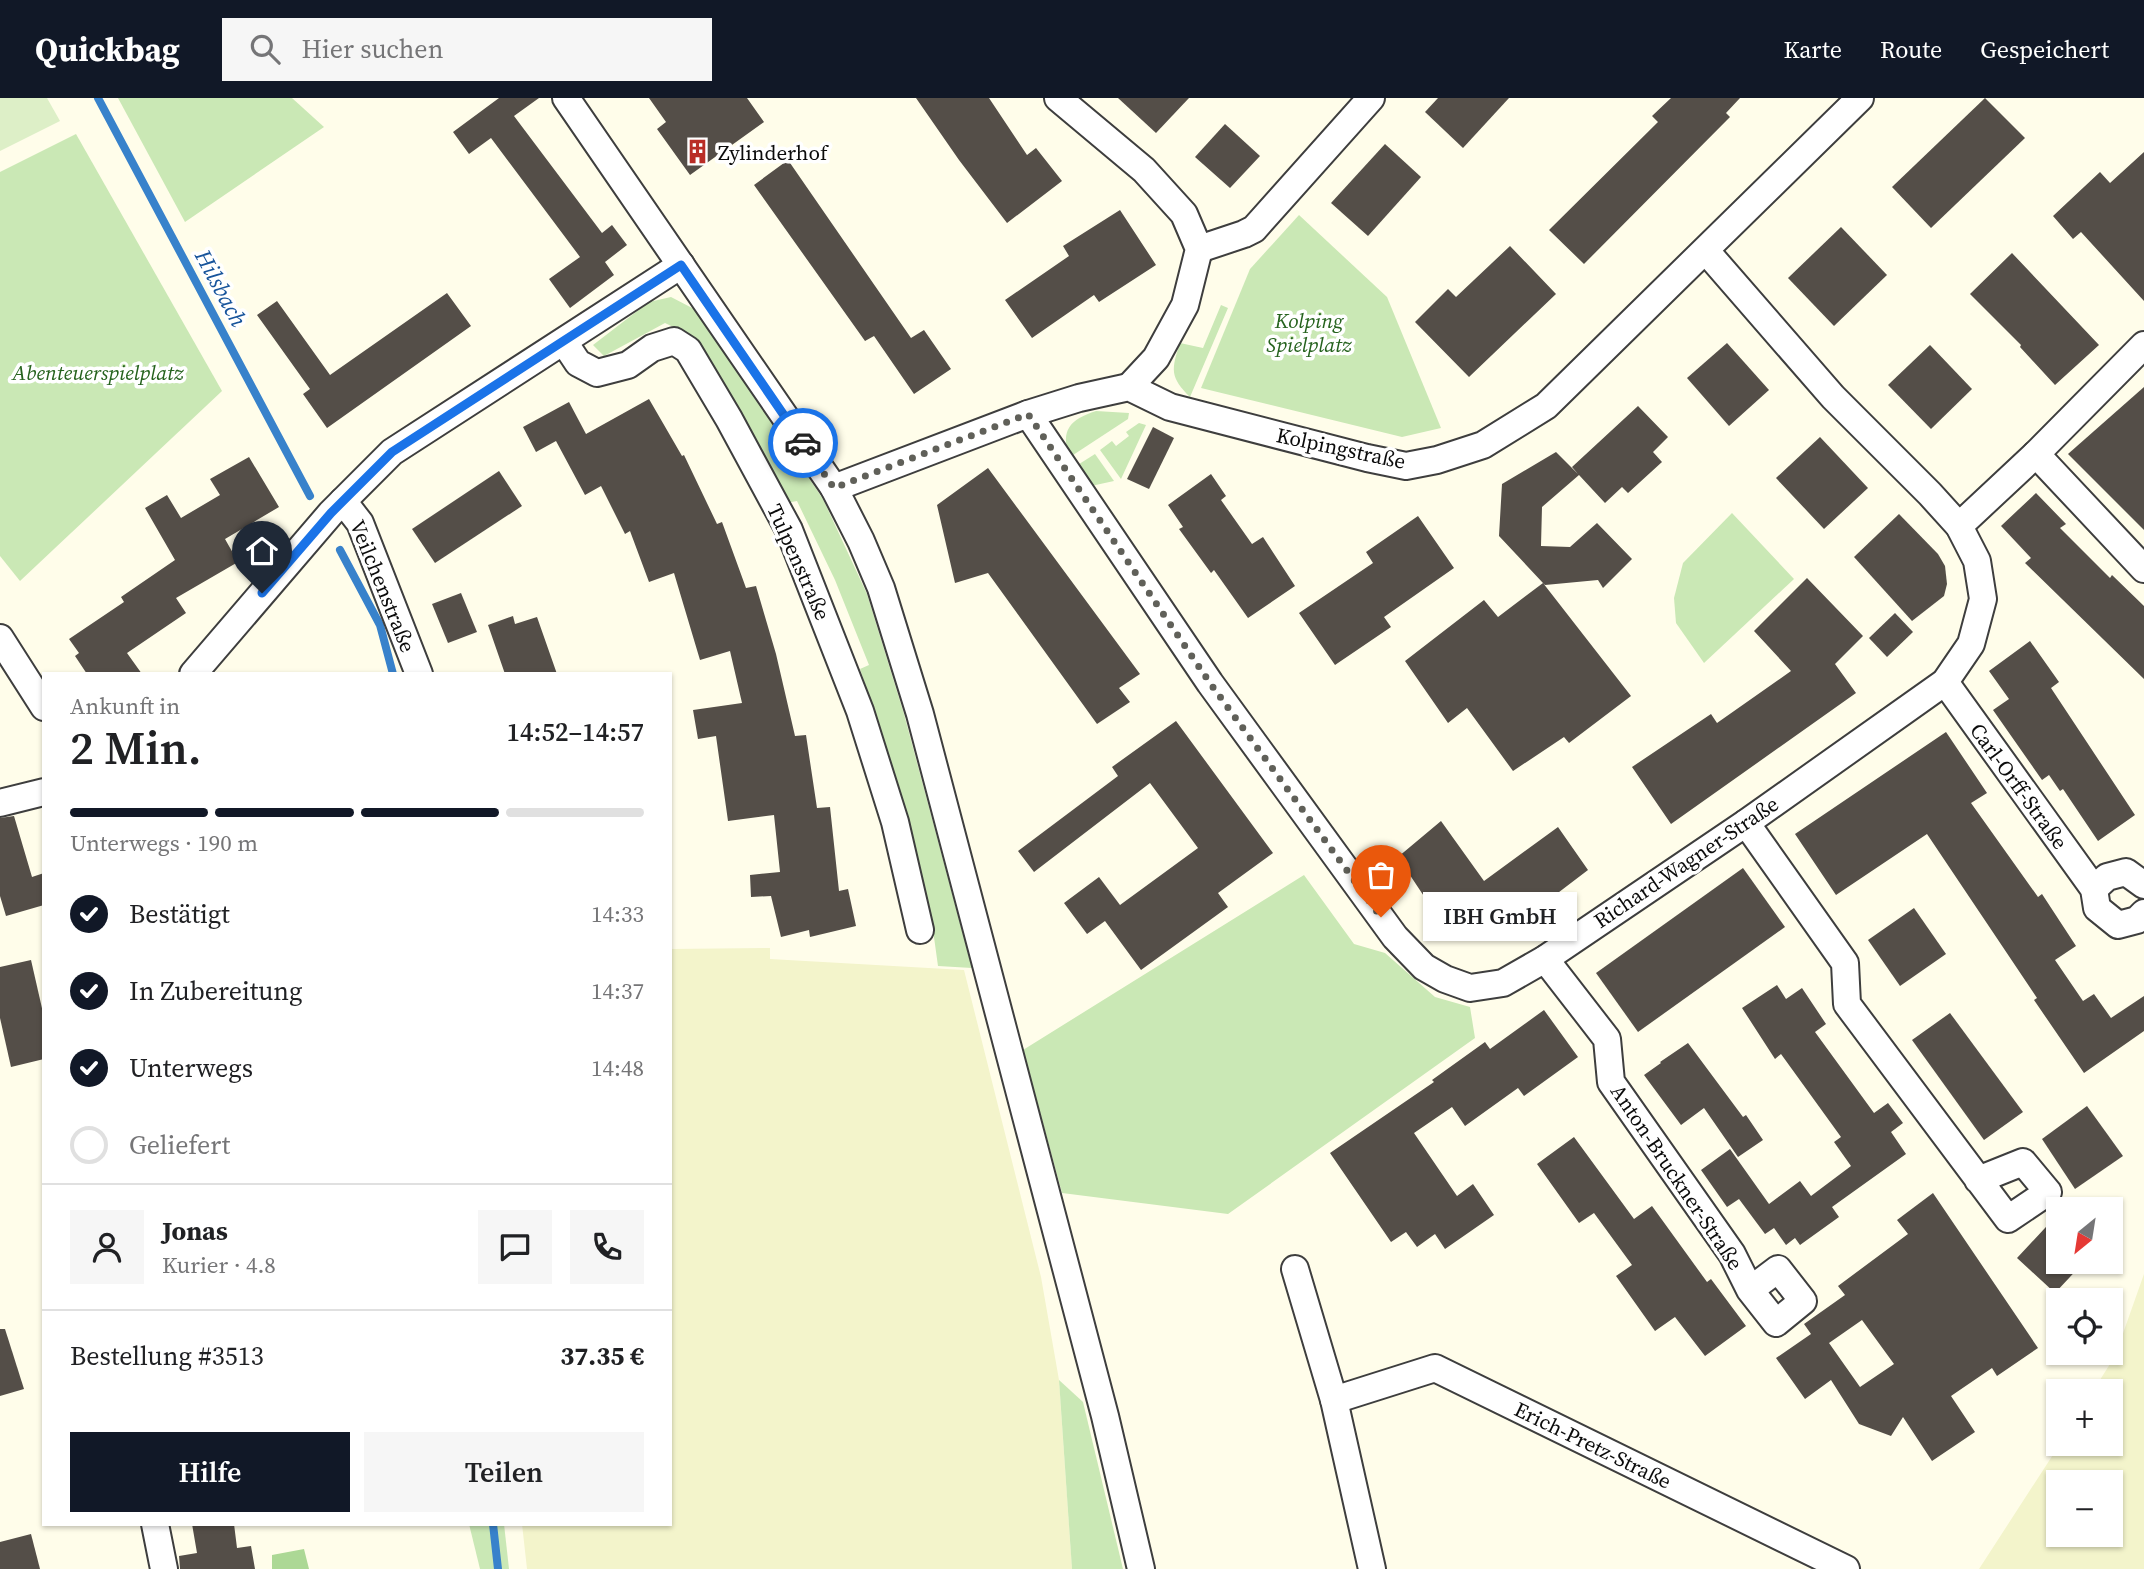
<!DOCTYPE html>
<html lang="de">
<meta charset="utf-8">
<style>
:root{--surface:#fff;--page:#f6f6f6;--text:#202124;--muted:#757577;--line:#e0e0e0;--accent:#111827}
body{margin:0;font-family:"Source Serif 4",serif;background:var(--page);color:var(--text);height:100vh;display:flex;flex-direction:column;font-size:26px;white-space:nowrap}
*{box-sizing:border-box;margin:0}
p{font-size:23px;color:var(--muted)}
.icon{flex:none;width:38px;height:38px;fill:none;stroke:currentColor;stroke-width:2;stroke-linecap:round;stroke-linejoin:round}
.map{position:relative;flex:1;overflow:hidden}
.side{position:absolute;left:42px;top:574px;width:630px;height:854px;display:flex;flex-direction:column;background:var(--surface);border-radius:0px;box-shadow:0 2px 5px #0004}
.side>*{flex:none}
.needle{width:46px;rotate:210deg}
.buttons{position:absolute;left:2046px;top:1099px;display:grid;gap:14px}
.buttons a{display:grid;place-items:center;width:77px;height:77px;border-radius:0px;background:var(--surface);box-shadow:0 2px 5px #0004;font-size:35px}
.pin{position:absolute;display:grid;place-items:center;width:60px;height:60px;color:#fff;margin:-72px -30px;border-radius:50% 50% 50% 0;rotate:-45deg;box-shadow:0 0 7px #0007}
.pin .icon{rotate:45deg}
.courier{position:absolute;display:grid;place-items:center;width:70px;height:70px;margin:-35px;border:5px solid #1a73e8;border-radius:50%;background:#fff;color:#222;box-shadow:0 2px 9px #0007}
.bubble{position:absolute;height:49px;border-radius:0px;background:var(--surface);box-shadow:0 2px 5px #0004;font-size:23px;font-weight:600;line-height:49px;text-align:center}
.overview em{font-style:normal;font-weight:600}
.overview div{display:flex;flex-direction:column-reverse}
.overview{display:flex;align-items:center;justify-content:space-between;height:119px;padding:0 28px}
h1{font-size:46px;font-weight:600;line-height:52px}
.bar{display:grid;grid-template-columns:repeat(4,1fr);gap:10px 7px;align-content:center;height:84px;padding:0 28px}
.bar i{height:9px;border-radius:5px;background:var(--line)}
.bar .on{background:var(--accent)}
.bar p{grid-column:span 4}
.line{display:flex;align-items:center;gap:18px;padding:0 28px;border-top:2px solid var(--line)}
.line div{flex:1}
.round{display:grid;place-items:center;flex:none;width:74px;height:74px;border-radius:0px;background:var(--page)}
ol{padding:0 28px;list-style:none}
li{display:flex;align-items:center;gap:21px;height:77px}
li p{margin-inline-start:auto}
li .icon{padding:7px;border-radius:50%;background:var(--accent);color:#fff;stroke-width:4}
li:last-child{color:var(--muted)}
li i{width:38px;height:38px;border:4px solid var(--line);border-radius:50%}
.button{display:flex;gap:14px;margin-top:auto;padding:14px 28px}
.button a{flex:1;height:80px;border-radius:0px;background:var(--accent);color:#fff;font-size:28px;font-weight:600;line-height:80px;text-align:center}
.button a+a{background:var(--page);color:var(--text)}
header{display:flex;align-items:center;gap:42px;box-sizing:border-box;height:98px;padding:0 35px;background:var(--accent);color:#fff}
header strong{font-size:33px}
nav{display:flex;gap:38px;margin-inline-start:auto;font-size:24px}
.search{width:490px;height:63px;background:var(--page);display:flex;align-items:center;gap:18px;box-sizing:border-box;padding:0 24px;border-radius:0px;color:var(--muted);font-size:26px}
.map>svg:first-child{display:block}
.farmland{fill:#f3f4cb;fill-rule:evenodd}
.green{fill:#cae8b5}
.forest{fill:#acd895}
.pitch{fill:#ddefc7}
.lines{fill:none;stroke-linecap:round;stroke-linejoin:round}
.stream{stroke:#3882cb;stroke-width:8}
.building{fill:#544e48;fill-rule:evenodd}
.minor-casing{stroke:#3e3e3e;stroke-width:30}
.minor{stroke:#fff;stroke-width:26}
.done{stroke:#606059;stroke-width:7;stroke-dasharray:0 12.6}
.route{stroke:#1a73e8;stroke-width:9}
.labels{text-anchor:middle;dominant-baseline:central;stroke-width:7;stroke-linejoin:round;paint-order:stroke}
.poi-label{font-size:21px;fill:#0b0b0b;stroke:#fff;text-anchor:start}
.park-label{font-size:21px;font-style:italic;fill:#25621d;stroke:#fff}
.street-label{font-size:21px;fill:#0b0b0b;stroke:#fff}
.water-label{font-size:23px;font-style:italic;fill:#17549b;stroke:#fff}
</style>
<header>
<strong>Quickbag</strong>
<div class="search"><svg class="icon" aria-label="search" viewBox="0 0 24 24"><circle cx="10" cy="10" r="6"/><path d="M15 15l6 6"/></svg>Hier suchen</div>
<nav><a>Karte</a><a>Route</a><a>Gespeichert</a></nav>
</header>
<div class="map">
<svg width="2144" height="1471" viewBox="0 0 2144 1471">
<rect width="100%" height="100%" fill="#fffdea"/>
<g class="farmland">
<path d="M770,850V861L964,872L1041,1179L1059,1282L1072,1471H527L522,1426H670V851Z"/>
<path d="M2144,1176V1471H1979L2060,1346H2110V1293H2093L2115,1258ZM2058,1384H2110V1437H2058Z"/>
</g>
<g class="green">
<path d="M118,0H292L324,29L185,124Z"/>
<path d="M76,36L222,293L20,483L0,458V74Z"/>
<path d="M1299,117L1387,199L1441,330L1402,339L1201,290L1250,171Z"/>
<path d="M671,199L696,212L823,401L867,496L904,616L972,870L938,868C926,767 893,668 860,571L869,567L835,482L797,403L786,405L736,306L692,238L665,225L604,258L593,247L649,204Z"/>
<path d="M1221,207L1228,210L1190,299C1170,279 1171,272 1180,245L1203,250Z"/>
<path d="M1096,313L1129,315L1128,321L1070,359C1059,332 1071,321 1096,313Z"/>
<path d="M1139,325L1146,327L1121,381L1100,352L1112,343L1116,348L1129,338L1126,334Z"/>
<path d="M1095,356L1114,383L1091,388L1076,368Z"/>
<path d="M1732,415L1794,481L1704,565L1676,525L1674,500L1683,465Z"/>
<path d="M1304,777L1354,846L1385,855L1435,899L1470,909L1475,940L1228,1116L1062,1095L1023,952Z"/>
<path d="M1059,1282L1083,1304L1123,1471H1072Z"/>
<path d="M469,1426H504L509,1471H480Z"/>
</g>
<path class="forest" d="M304,1451L309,1471H272V1457Z"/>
<path class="pitch" d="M0,0H47L60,23L0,53Z"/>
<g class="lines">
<g class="stream">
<path d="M98,0L310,398"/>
<path d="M340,452L380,527L393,576"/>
<path d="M493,1426L498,1471"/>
</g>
</g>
<g class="building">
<path d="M499,0H539L514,18L602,135L612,127L627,147L605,164L614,177L570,210L549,181L580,159L491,40L469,56L453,34Z"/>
<path d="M649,0H747L764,24L690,77L657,31L666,24Z"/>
<path d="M916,0H989L1027,57L1036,50L1062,83L1007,125L959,62Z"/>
<path d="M1118,0H1189L1156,35Z"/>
<path d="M1438,0H1509L1463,50L1425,14Z"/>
<path d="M1671,0H1740L1726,15L1730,19L1584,166L1549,132L1658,24L1652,18Z"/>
<path d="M1985,0L2025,40L1931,130L1892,89Z"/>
<path d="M1225,26L1260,58L1230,90L1195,59Z"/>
<path d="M1385,46L1421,79L1368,138L1331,105Z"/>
<path d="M2144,54V203L2081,134L2073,141L2053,118L2100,74L2110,85Z"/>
<path d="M788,62L911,240L924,232L951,271L914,296L874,238L865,243L754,87Z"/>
<path d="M1120,112L1156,167L1099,204L1094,197L1032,240L1005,202L1069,158L1063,148Z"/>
<path d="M1841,129L1887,177L1834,228L1788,180Z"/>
<path d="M1510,148L1556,196L1469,279L1415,224L1448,191L1456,199Z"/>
<path d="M2012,155L2099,247L2055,287L2020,249L2021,247L1970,196Z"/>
<path d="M447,195L471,228L327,330L303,296L310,291L257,217L277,203L330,277Z"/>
<path d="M1727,245L1769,292L1729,328L1687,280Z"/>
<path d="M1930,247L1972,291L1931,331L1888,287Z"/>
<path d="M2144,289V432L2068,356Z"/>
<path d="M649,301L682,358L684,357L717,426L722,424L746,490L756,488L776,556L795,638L806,637L817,710L830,709L839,793L848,791L856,828L810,839L809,832L781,839L771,798L751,799L750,777L780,774L774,717L728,723L716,638L698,641L693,612L742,605L730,553L700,562L674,475L649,484L630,433L625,436L601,388L585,397L556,343L536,354L523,329L569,304L586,336Z"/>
<path d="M1638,308L1668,339L1653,354L1662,364L1628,395L1622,389L1605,405L1579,377L1542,409L1541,448L1570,449L1597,425L1632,461L1603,490L1598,482L1545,487L1543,485L1631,598L1569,645L1564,639L1513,673L1467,610L1448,625L1405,563L1484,502L1498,519L1543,485L1499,438L1502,386L1556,354L1578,376L1572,369Z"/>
<path d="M1153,329L1174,340L1149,391L1127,381Z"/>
<path d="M1820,339L1868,390L1824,431L1776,380Z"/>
<path d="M249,359L279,409L225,441L238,464L176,500L186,515L127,555L142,576H87L75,558L79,555L69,541L124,504L121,499L175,462L145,410L167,397L181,420L220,397L210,381Z"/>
<path d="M988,370L1140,576L1119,590L1130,604L1097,626L988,475L955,485L937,407Z"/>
<path d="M499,373L522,408L435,465L412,431Z"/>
<path d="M1211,376L1226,398L1221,402L1252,446L1263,439L1295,488L1248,520L1214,472L1211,475L1179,431L1183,429L1168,407Z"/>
<path d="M2036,395L2066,426L2060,430L2110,480L2112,477L2144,508V581L2025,465L2031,460L2001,428Z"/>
<path d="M1899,416L1938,456L1945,468L1947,486L1944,498L1912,523L1854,459Z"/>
<path d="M1418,418L1454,470L1384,519L1391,529L1335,567L1299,515L1373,465L1366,454Z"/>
<path d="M1807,480L1863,538L1835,566L1856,595L1671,726L1632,669L1711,616L1717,625L1791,573L1754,533Z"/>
<path d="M461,495L477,534L448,545L432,506Z"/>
<path d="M1895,515L1913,534L1887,559L1869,540Z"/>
<path d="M513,518L515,526L537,519L557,576H505L488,527Z"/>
<path d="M2030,543L2059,584L2051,590L2135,717L2098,743L2063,691L2060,693L2049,677L2042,682L1993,612L2009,601L1989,573Z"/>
<path d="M1176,623L1273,755L1218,795L1228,809L1141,872L1105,823L1087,836L1064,805L1099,779L1120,807L1198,750L1150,685L1034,774L1018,753L1118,678L1112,669Z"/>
<path d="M1946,634L1987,695L1971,705L2038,799L2042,796L2076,848L2055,862L2083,903L2094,896L2111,920L2144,898V933L2084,975L2034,902L2037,900L1927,736L1836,797L1795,736Z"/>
<path d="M14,718L32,779L44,775V807L6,818L0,798V720Z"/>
<path d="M1441,723L1484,783L1558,729L1588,772L1512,830L1486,841L1467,838L1441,824L1398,759Z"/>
<path d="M1743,770L1785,829L1638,934L1596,875Z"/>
<path d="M1914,810L1946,856L1900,888L1868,842Z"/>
<path d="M31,862L44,919V961L11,969L0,920V869Z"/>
<path d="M1777,887L1786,901L1802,890L1826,926L1815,934L1874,1015L1888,1005L1903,1025L1891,1034L1906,1056L1832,1109L1839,1119L1800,1147L1795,1140L1786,1147L1774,1130L1765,1136L1739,1101L1727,1109L1701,1072L1730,1051L1769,1106L1800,1083L1811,1098L1851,1068L1834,1044L1841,1039L1781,956L1775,961L1742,910Z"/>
<path d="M1544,912L1578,959L1524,998L1518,990L1465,1028L1452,1009L1414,1035L1457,1098L1473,1086L1494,1117L1445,1151L1435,1136L1417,1149L1406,1134L1391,1144L1330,1055L1434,984L1432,982L1485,944L1490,951Z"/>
<path d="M1950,915L2023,1014L1984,1042L1912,942Z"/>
<path d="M1688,945L1743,1019L1746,1017L1763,1042L1738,1059L1704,1010L1681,1027L1644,977L1661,965L1660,964Z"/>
<path d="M2087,1008L2123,1058L2075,1091L2042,1041Z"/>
<path d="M1574,1039L1634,1121L1652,1108L1707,1184L1711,1181L1746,1228L1705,1258L1675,1219L1655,1233L1616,1178L1632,1167L1594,1115L1579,1125L1537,1066Z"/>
<path d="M1933,1095L2038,1250L1997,1278L1992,1270L1951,1298L1975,1334L1932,1363L1903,1319L1891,1338L1859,1326L1831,1282L1805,1301L1776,1260L1811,1236L1804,1226L1845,1197L1838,1188L1908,1136L1897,1122ZM1862,1222L1894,1266L1860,1289L1829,1245Z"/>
<path d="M2058,1116V1164H2084L2055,1195L2017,1160Z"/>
<path d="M0,1231H5L24,1291L0,1298Z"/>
<path d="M192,1426H234L237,1450L251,1448L255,1471H180L179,1458L197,1455Z"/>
<path d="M31,1436L40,1471H0V1444Z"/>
</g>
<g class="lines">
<defs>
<g id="minor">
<path d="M566,0L834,390L861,443L881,490L920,616L1105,1318L1141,1471"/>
<path d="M1058,0L1144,72L1184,116L1199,151L1185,207L1156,260L1129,289"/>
<path d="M1199,151L1244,136L1254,131L1371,0"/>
<path d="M564,244L578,265L597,275L628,267L652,250L674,243L688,252L729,321L789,432L860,613L895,724L920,832"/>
<path d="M1028,316L1210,585L1395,839L1424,869L1445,881L1470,890L1503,885L1545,861L1746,725L1945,584L1971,546L1983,501L1977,463L1959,428L1930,396L1833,299L1706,153"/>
<path d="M2036,356L2144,471"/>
<path d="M834,390L1028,316L1079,300L1129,289L1170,309L1367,360L1406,368L1437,362L1483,347L1546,308L1860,0"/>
<path d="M343,403L360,425L419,576"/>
<path d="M1959,428L2036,356L2144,247"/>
<path d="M0,540L44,609"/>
<path d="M193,576L331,415L392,354L681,167"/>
<path d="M1945,584L2094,791L2097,810L2118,827L2137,822L2144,815"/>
<path d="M0,705L44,694"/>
<path d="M1746,725L1845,865L1847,906L2008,1121L2048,1094L2023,1064L1978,1082"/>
<path d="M2094,791L2107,779L2126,774L2144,787"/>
<path d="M1545,861L1607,941L1611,984L1732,1156L1750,1192L1776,1225L1803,1203L1778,1171L1750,1192"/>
<path d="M1295,1171L1334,1302L1372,1471"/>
<path d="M1334,1302L1435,1270L1846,1471"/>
<path d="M155,1426L164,1471"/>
</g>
</defs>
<use href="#minor" class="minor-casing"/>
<use href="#minor" class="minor"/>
</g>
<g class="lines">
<path class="done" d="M803,345L834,390L1028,316L1210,585L1381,819"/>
<path class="route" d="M262,495L331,415L392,354L681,167L803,345"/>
</g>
<defs>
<symbol id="building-bare" viewBox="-9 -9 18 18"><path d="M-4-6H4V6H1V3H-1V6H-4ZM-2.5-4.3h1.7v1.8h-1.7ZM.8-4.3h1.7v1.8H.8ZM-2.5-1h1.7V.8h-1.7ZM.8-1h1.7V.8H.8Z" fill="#b92d26" stroke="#fff" stroke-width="2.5" paint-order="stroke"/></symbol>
</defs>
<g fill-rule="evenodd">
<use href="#building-bare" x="680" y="36" width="35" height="35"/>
</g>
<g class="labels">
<g class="poi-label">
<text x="718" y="54">Zylinderhof</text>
</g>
<g class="park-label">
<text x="1309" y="222">Kolping<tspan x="1309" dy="24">Spielplatz</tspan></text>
<text x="98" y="274">Abenteuerspielplatz</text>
</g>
<g class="street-label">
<text transform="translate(1341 350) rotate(12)">Kolpingstraße</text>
<text transform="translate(799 464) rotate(66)">Tulpenstraße</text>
<text transform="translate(383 488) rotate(68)">Veilchenstraße</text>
<text transform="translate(2019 688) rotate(54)">Carl-Orff-Straße</text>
<text transform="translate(1686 764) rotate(-34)">Richard-Wagner-Straße</text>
<text transform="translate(1677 1079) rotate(56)">Anton-Bruckner-Straße</text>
<text transform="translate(1593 1347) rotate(26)">Erich-Pretz-Straße</text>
</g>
<g class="water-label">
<text transform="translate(221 190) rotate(62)">Hilsbach</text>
</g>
</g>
</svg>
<div class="buttons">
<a><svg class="needle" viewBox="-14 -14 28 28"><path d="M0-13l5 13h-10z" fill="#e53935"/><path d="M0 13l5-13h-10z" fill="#757577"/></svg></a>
<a><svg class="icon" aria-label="locate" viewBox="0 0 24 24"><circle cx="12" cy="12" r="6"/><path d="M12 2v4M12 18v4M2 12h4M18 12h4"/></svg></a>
<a>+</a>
<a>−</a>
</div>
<div class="pin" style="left:1381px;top:819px;background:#ea580c"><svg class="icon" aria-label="bag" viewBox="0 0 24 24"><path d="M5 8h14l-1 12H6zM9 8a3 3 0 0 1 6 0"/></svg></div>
<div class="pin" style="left:262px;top:495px;background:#1f2937"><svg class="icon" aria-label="home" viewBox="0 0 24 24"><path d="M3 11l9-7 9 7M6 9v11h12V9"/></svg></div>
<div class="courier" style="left:803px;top:345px"><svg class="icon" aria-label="car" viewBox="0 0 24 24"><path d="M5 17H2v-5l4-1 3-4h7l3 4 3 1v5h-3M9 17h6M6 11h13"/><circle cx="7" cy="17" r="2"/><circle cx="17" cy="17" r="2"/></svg></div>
<div class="bubble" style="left:1423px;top:794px;width:154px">IBH GmbH</div>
<section class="side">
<div class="overview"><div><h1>2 Min.</h1><p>Ankunft in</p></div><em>14:52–14:57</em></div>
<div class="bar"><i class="on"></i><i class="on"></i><i class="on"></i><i></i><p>Unterwegs · 190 m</p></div>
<ol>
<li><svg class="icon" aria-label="check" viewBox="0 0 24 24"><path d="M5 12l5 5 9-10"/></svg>Bestätigt<p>14:33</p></li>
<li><svg class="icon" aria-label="check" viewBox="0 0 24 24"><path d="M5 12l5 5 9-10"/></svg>In Zubereitung<p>14:37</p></li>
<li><svg class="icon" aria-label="check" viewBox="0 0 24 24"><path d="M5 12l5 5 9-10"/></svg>Unterwegs<p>14:48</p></li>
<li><i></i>Geliefert</li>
</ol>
<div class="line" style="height:126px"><a class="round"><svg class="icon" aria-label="person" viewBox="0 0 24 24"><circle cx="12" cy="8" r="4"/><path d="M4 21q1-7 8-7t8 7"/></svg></a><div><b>Jonas</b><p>Kurier · 4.8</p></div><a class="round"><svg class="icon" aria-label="chat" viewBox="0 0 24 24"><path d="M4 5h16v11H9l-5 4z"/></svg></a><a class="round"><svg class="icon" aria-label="phone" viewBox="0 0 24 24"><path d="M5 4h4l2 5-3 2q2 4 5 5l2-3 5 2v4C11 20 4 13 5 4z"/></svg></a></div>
<div class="line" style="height:91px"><div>Bestellung #3513</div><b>37.35 €</b></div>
<div class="button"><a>Hilfe</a><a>Teilen</a></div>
</section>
</div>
